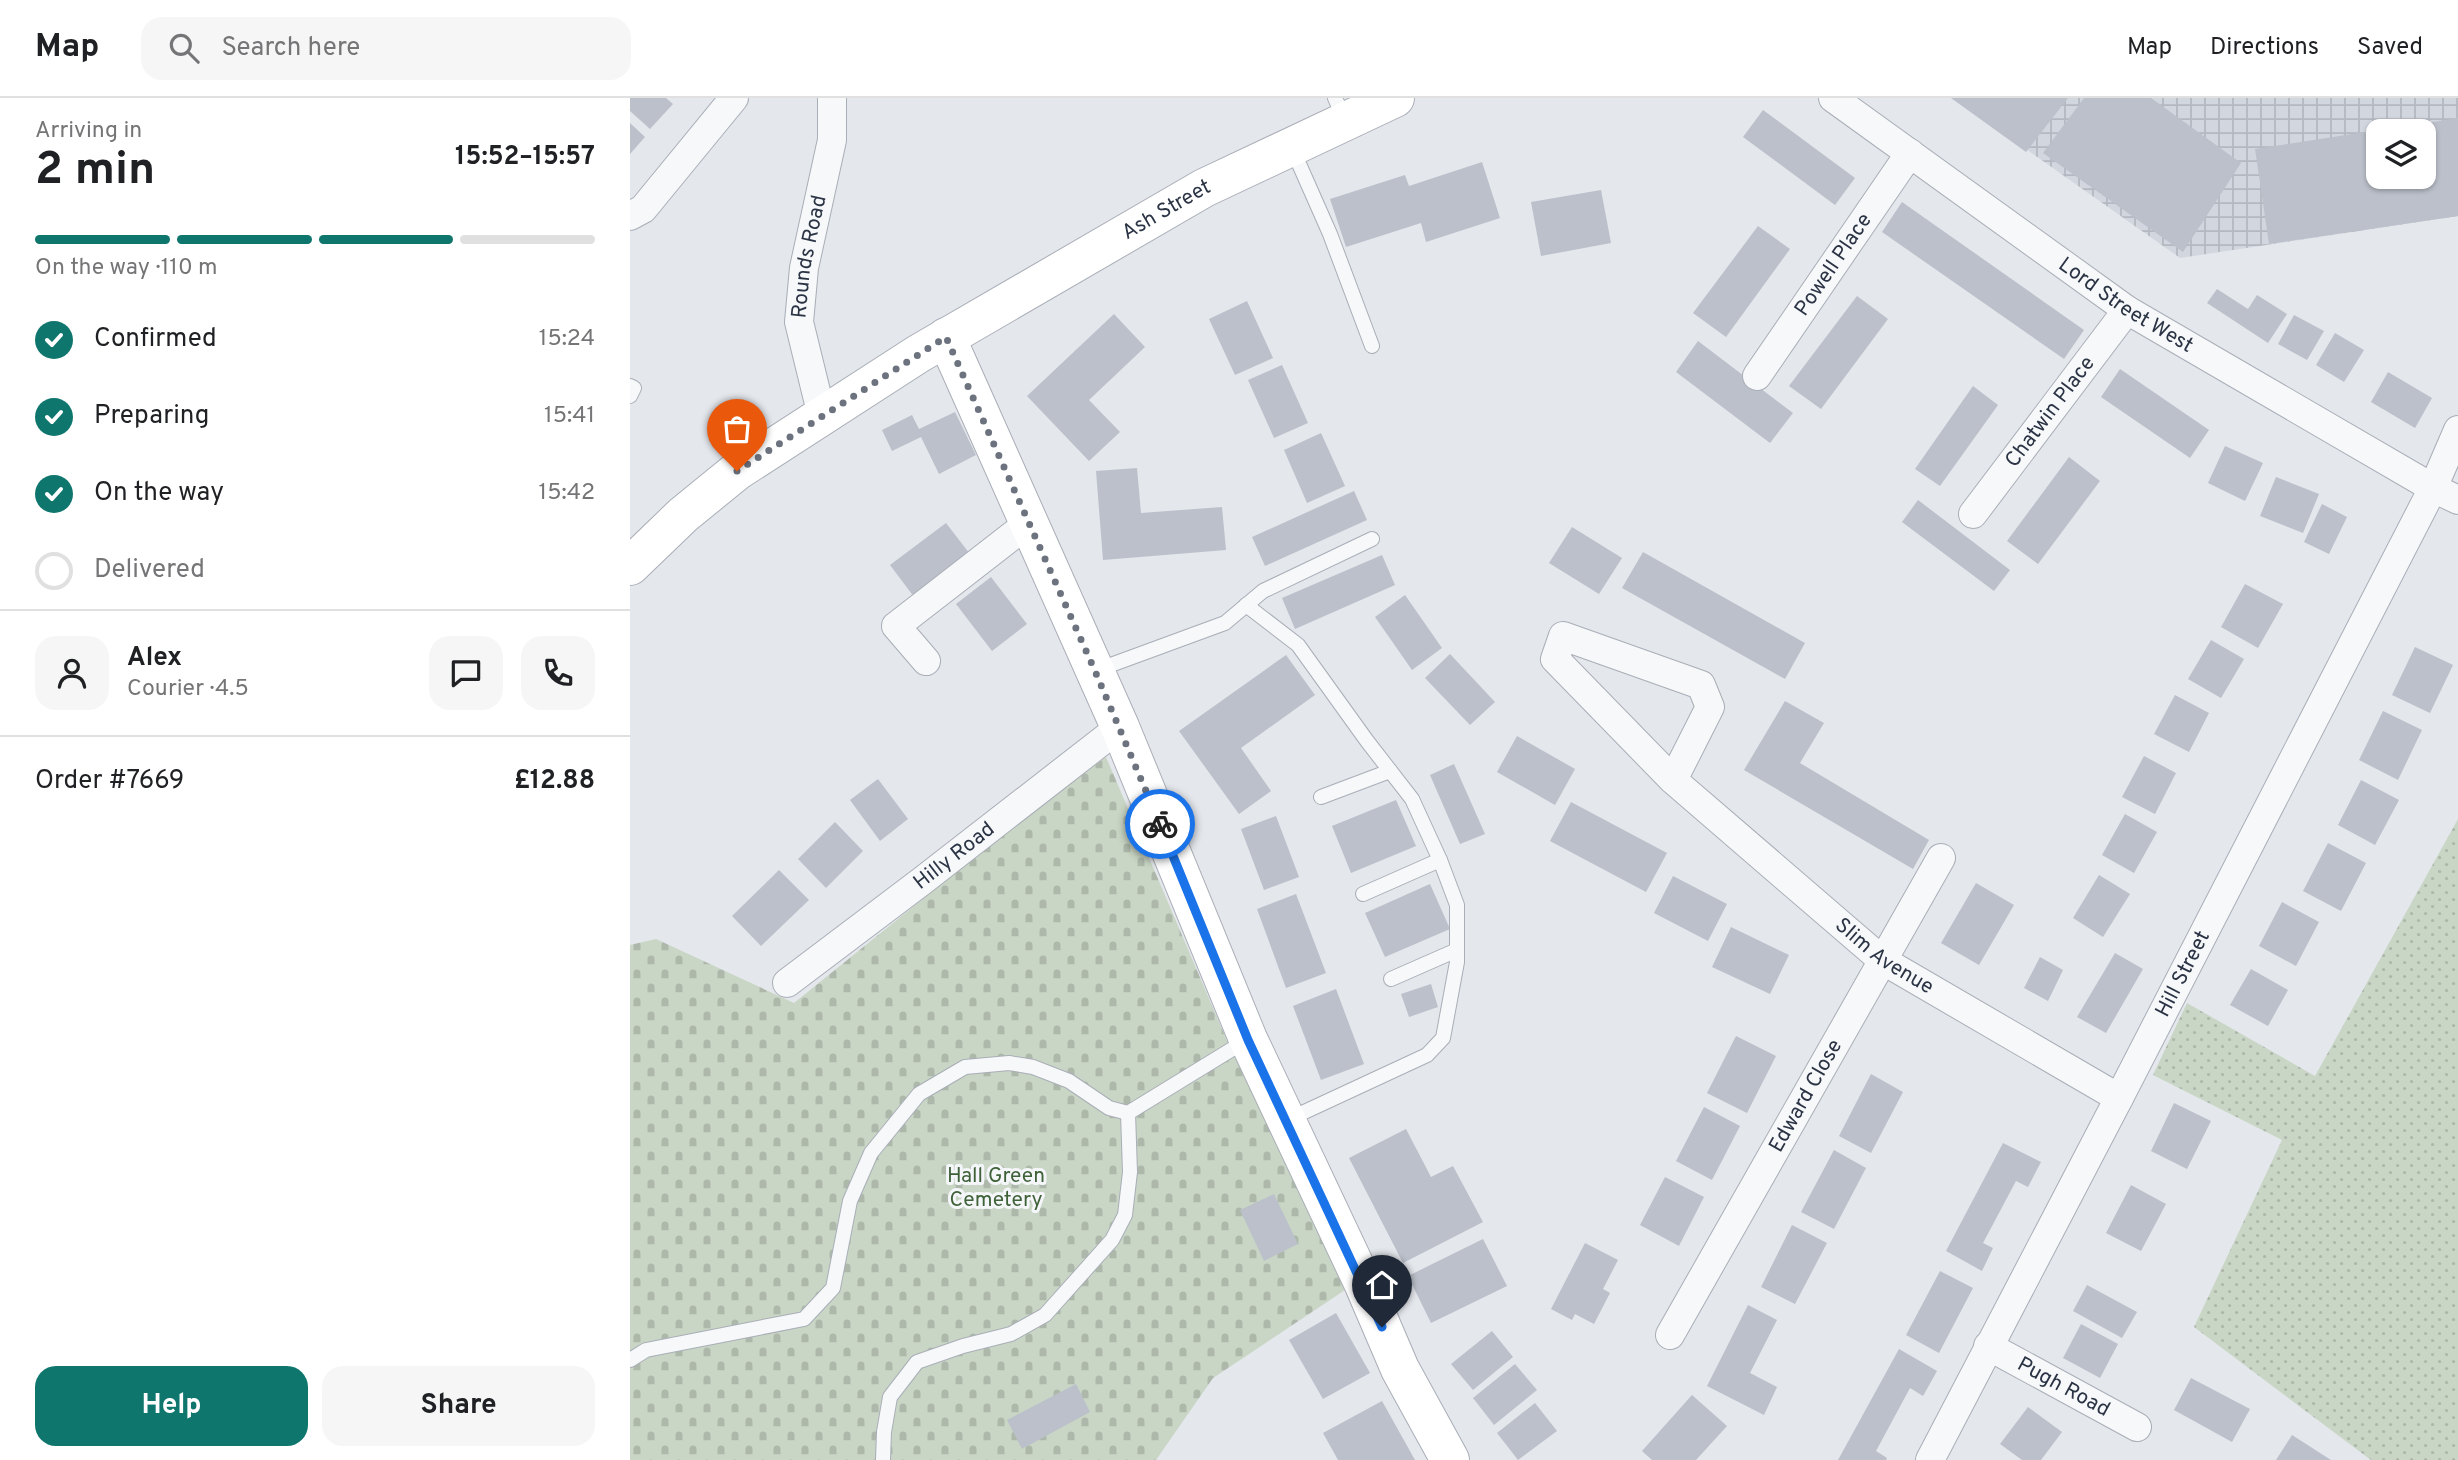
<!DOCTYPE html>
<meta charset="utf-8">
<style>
:root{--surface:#fff;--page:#f6f6f6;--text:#202124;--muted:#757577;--line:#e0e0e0;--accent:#0f766e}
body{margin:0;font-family:Overpass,sans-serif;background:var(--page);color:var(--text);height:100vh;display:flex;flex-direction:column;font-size:26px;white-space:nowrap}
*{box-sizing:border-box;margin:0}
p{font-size:23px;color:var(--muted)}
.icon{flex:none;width:38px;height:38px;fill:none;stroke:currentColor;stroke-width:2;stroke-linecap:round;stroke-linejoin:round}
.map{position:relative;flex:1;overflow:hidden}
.side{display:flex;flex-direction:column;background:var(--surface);width:630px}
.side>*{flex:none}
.buttons{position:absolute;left:1736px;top:21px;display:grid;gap:14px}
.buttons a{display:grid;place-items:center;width:70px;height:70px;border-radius:14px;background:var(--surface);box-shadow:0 2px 5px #0004;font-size:35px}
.pin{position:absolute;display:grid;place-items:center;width:60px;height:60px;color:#fff;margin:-72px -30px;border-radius:50% 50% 50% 0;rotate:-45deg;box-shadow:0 0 7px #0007}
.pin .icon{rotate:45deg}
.courier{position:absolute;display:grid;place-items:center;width:70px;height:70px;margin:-35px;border:5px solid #1a73e8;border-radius:50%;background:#fff;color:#222;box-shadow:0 2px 9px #0007}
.overview em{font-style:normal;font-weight:700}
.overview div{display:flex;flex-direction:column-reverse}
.overview{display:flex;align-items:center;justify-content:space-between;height:119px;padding:0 35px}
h1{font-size:46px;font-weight:700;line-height:52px}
.bar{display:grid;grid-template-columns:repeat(4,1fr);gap:10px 7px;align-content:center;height:84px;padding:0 35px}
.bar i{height:9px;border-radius:5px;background:var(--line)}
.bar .current{background:var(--accent)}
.bar p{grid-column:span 4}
.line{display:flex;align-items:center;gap:18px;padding:0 35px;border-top:2px solid var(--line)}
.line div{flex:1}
.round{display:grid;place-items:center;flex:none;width:74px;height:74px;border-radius:21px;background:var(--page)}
ol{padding:0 35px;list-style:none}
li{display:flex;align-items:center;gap:21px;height:77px}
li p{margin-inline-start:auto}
li .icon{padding:7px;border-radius:50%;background:var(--accent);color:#fff;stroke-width:4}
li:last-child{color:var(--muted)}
li i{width:38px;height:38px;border:4px solid var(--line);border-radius:50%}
.action{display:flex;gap:14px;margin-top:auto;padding:14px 35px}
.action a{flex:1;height:80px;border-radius:21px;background:var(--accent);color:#fff;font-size:28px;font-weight:700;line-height:80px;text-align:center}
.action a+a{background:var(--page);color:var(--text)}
header{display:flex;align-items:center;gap:42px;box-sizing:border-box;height:98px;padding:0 35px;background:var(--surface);border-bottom:2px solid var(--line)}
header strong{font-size:33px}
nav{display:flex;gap:38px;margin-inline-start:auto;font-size:24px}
.search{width:490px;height:63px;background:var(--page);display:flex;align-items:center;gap:18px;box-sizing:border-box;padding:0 24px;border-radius:21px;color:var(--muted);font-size:26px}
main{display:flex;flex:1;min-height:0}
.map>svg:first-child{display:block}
.industrial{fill:url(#industrial-grid);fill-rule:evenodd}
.cemetery{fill:url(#cemetery-stones)}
.park{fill:url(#park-dots)}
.building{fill:#bbc0ca}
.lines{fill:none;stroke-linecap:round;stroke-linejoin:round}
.lane-casing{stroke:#a9aeb7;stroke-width:16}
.street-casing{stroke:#a9aeb7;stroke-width:30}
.secondary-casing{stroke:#a9aeb7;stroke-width:40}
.lane{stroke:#f7f8fa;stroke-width:14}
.street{stroke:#f7f8fa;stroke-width:28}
.secondary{stroke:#fff;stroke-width:38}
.done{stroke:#6c737f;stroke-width:7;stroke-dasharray:0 12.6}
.route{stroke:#1a73e8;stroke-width:9}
.labels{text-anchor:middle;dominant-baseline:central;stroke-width:6;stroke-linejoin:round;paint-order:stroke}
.street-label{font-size:21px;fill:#2b3445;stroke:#f4f6f9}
.park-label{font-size:21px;fill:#3f6138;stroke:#f4f6f9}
</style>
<header>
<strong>Map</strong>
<div class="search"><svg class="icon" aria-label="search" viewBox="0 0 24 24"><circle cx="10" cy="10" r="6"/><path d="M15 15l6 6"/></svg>Search here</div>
<nav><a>Map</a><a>Directions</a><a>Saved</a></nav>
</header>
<main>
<section class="side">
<div class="overview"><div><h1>2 min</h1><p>Arriving in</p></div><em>15:52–15:57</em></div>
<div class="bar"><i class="current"></i><i class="current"></i><i class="current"></i><i></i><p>On the way · 110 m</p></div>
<ol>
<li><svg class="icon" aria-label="check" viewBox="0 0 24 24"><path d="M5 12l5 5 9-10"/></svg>Confirmed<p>15:24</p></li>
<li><svg class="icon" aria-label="check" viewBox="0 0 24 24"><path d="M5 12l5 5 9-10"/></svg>Preparing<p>15:41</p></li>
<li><svg class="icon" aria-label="check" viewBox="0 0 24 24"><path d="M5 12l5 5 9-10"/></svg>On the way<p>15:42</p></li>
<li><i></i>Delivered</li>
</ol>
<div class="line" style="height:126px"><a class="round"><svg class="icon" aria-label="person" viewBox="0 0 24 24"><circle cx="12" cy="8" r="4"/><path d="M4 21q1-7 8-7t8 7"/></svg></a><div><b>Alex</b><p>Courier · 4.5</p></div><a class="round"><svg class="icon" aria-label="chat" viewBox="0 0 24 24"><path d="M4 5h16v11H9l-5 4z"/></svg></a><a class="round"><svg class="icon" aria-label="phone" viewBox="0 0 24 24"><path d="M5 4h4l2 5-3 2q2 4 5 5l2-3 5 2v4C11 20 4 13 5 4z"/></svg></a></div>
<div class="line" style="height:91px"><div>Order #7669</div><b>£12.88</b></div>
<div class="action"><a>Help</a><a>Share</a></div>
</section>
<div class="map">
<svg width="1828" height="1362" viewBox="0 0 1828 1362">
<defs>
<pattern id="industrial-grid" width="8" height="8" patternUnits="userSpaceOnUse" patternTransform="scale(1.75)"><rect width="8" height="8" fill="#d2d6de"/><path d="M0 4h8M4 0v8" fill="none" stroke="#b4b8c0"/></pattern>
<pattern id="cemetery-stones" width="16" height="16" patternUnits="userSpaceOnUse" patternTransform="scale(1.75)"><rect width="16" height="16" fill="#c9d6c5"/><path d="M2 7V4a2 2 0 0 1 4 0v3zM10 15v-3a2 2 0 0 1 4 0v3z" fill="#adb8ab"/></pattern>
<pattern id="park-dots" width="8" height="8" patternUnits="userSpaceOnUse" patternTransform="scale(1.75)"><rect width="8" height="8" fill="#c9d6c5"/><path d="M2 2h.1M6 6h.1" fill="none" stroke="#adb8ab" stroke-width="1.8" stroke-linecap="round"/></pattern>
</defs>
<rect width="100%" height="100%" fill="#e4e7ec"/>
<path class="industrial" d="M1324,0H1828V118L1550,160ZM1748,33H1794V79H1748Z"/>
<path class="cemetery" d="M476,659L595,938L718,1190L583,1280L526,1362H0V847L26,841L164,905L367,741Z"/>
<path class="park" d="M1828,721V1362H1741L1564,1229L1652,1042L1523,977L1557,905L1685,978Z"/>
<g class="building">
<path d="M0,0H36L43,6L20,31L0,13Z"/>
<path d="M1321,0H1438L1396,54Z"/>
<path d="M1454,0H1521L1611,65L1553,154L1413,55Z"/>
<path d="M1133,12L1225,80L1205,107L1113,39Z"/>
<path d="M1828,20V118L1639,146L1625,51L1748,32V79H1794V33L1752,32Z"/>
<path d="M0,25L15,39L0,56Z"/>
<path d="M852,64L870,120L796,144L791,125L716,149L700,101L775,77L779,88Z"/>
<path d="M971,92L981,145L911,158L901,104Z"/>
<path d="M1272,104L1454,232L1434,261L1252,134Z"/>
<path d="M1128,128L1160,151L1096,239L1063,215Z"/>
<path d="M1587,191L1618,211L1627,197L1657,216L1638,245L1577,205Z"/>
<path d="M1227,198L1258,221L1191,311L1159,288Z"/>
<path d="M617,203L643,260L605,277L579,221Z"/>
<path d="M484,216L515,249L459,302L490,334L459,363L397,298Z"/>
<path d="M1664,217L1694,233L1677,262L1648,246Z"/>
<path d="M1705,235L1734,252L1714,284L1686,267Z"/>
<path d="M1068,243L1163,315L1140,345L1046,274Z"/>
<path d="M652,267L678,325L644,340L618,282Z"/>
<path d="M1490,271L1579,332L1560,360L1471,299Z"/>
<path d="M1758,274L1802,300L1785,330L1741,304Z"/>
<path d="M1343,288L1368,307L1310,388L1285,371Z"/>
<path d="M325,314L346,357L309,376L291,339L262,353L252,332L282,317L289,331Z"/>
<path d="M691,335L715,388L677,405L654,352Z"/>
<path d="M1595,348L1633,365L1615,403L1578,385Z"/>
<path d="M1439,359L1470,383L1408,466L1377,443Z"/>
<path d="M507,370L511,415L592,409L596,452L473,462L466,373Z"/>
<path d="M1646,379L1689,396L1673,435L1630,418Z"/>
<path d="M724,393L737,422L635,468L622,439Z"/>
<path d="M1288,402L1380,472L1364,493L1272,424Z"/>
<path d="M1692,406L1717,419L1699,456L1674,444Z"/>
<path d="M316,425L343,460L287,503L260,467Z"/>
<path d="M942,429L992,460L969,496L919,465Z"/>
<path d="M1013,454L1175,545L1155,581L992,490Z"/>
<path d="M752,457L765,487L665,531L652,500Z"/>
<path d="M361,479L397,526L362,553L326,506Z"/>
<path d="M1615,486L1653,506L1628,550L1591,529Z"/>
<path d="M775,497L812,550L782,572L745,519Z"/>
<path d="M1581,542L1614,561L1591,600L1558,581Z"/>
<path d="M1785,549L1823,567L1800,615L1762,597Z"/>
<path d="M820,556L865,604L840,627L795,580Z"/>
<path d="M656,557L685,597L611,650L641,693L609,716L549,633Z"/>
<path d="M1545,597L1579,615L1559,654L1524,636Z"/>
<path d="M1155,603L1194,625L1170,665L1299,742L1283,771L1114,672Z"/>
<path d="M1753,613L1792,632L1768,682L1729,662Z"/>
<path d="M887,638L945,671L925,707L867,674Z"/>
<path d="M1514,658L1546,675L1525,716L1492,699Z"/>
<path d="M824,666L855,736L830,746L800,677Z"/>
<path d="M248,681L278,721L250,743L220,702Z"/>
<path d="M1731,682L1769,702L1745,747L1708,727Z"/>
<path d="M766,702L786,748L721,775L702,728Z"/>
<path d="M941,704L1037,755L1016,794L920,743Z"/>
<path d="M1495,716L1527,734L1504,775L1472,757Z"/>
<path d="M646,718L669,779L634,792L611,731Z"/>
<path d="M205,724L233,753L196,790L168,761Z"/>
<path d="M1698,745L1736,765L1711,813L1673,793Z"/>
<path d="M149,772L179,802L131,848L102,818Z"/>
<path d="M1469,777L1500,796L1473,839L1443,820Z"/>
<path d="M1043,778L1097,806L1078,843L1024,815Z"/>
<path d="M1346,785L1384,807L1349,867L1311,845Z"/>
<path d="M800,786L820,831L755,859L735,815Z"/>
<path d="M666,796L696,875L656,890L627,811Z"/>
<path d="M1652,804L1689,824L1666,868L1629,848Z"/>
<path d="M1101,829L1159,857L1140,896L1082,869Z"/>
<path d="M1485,855L1513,871L1476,935L1447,919Z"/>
<path d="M1410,859L1433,872L1418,903L1394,890Z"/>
<path d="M1621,871L1658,892L1638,928L1600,907Z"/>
<path d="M801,886L808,909L779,919L771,896Z"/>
<path d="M706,891L734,966L691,982L663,908Z"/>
<path d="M1106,938L1146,958L1117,1015L1077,995Z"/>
<path d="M1241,976L1273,994L1241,1055L1209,1038Z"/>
<path d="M1544,1005L1581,1023L1557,1071L1521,1053Z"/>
<path d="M1074,1009L1110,1028L1082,1082L1046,1063Z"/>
<path d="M776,1031L801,1079L823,1068L853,1124L773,1165L719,1060Z"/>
<path d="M1373,1045L1411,1064L1398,1089L1386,1083L1353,1145L1363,1150L1352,1173L1316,1153Z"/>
<path d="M1204,1052L1236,1070L1204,1131L1171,1114Z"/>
<path d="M1035,1079L1074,1099L1049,1148L1010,1127Z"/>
<path d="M1501,1087L1536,1106L1511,1153L1476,1135Z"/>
<path d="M644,1096L668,1146L634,1163L610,1112Z"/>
<path d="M1162,1127L1197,1145L1165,1206L1131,1189Z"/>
<path d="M853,1141L877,1188L801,1225L778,1178Z"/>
<path d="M955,1145L988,1162L973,1191L980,1195L964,1226L945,1216L942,1222L921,1211Z"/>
<path d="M1310,1173L1343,1190L1309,1255L1276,1237Z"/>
<path d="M1457,1187L1507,1214L1492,1240L1443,1213Z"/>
<path d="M1118,1207L1147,1222L1120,1275L1147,1289L1134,1317L1077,1288Z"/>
<path d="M706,1215L740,1275L693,1301L659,1242Z"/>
<path d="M1451,1226L1488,1246L1470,1280L1433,1260Z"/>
<path d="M862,1233L883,1259L843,1292L821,1266Z"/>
<path d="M1269,1251L1307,1273L1293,1298L1280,1290L1246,1353L1257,1360L1256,1362H1208Z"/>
<path d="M885,1266L907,1292L864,1327L843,1300Z"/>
<path d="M1561,1280L1620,1311L1602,1344L1544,1312Z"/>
<path d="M446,1286L460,1314L392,1351L377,1322Z"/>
<path d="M1062,1297L1097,1328L1066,1362H1022L1012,1353Z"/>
<path d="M752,1303L785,1362H708L693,1335Z"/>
<path d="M905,1305L927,1333L888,1362L867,1335Z"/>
<path d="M1398,1309L1432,1334L1411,1362H1392L1370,1346Z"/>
<path d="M1662,1337L1701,1362H1646Z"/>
</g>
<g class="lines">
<defs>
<g id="lane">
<path d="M705,0L715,22"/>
<path d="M662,50L700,136L742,248"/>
<path d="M0,288L4,290L0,298"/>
<path d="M616,507L668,547L737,643L782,701L810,762L827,807V864L813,940L797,957L657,1022"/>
<path d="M467,572L595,525L633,493L742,441"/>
<path d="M691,699L760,673"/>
<path d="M733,796L810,762"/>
<path d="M761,881L827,852"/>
<path d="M0,1262L16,1252L174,1221L203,1190L220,1103L241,1055L289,996L335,969L379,965L403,969L439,983L479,1010L498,1015L617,942"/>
<path d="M253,1362L254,1334L260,1299L287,1264L333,1248L381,1236L415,1217L482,1142L495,1117L500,1074L498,1015"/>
</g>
<g id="street">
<path id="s1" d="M1203,0L1497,212L1803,390L1828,402"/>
<path d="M0,118L13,111L104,0"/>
<path id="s2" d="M1127,278L1280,55"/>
<path id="s3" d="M192,318L169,224L174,170L202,42V0"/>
<path id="s4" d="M1343,416L1497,212"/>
<path d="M296,563L266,528L400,424"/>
<path id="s5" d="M1043,682L1080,609L1071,587L933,538L925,561L1043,682L1252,862L1489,1000"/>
<path id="s6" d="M157,885L292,783L490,629"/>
<path id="s7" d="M1040,1237L1311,760"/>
<path id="s8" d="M1358,1248L1507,1329"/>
<path id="s9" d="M1300,1362L1489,1000L1803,390L1828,332"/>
</g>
<g id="secondary">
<path d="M316,239L490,629L618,941L734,1187L770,1271L820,1362"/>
<path id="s10" d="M0,468L53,417L107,373L288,256L574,90L765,0"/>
</g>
</defs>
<use href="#lane" class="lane-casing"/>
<use href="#street" class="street-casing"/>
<use href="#secondary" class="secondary-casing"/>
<use href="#lane" class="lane"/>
<use href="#street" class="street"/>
<use href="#secondary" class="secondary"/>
</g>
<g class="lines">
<path class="done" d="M107,373L316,239L465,573L530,726"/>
<path class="route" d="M530,726L618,942L752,1229"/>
</g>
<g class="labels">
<g class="street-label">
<text stroke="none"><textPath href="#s10" startOffset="646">Ash Street</textPath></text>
<text stroke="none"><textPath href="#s3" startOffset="163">Rounds Road</textPath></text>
<text stroke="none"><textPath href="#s2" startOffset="135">Powell Place</textPath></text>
<text stroke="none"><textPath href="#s1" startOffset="359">Lord Street West</textPath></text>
<text stroke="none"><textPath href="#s4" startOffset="128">Chatwin Place</textPath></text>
<text stroke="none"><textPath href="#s6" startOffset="210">Hilly Road</textPath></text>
<text stroke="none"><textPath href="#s5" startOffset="721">Slim Avenue</textPath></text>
<text stroke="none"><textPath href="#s9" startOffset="548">Hill Street</textPath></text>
<text stroke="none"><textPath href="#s7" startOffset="275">Edward Close</textPath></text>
<text stroke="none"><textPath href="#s8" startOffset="86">Pugh Road</textPath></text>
</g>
<g class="park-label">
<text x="366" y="1078">Hall Green<tspan x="366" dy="24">Cemetery</tspan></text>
</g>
</g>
</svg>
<div class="buttons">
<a><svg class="icon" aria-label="layers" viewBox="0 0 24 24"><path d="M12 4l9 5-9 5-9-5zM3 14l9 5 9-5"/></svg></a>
</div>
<div class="pin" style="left:107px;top:373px;background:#ea580c"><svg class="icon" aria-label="bag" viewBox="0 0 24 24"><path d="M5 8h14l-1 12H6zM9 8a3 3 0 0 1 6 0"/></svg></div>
<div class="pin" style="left:752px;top:1229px;background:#1f2937"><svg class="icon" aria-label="home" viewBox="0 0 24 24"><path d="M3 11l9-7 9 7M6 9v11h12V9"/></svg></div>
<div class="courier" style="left:530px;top:726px"><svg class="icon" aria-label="bike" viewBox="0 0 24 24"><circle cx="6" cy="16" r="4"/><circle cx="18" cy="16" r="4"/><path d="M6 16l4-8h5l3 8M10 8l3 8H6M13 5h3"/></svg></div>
</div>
</main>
